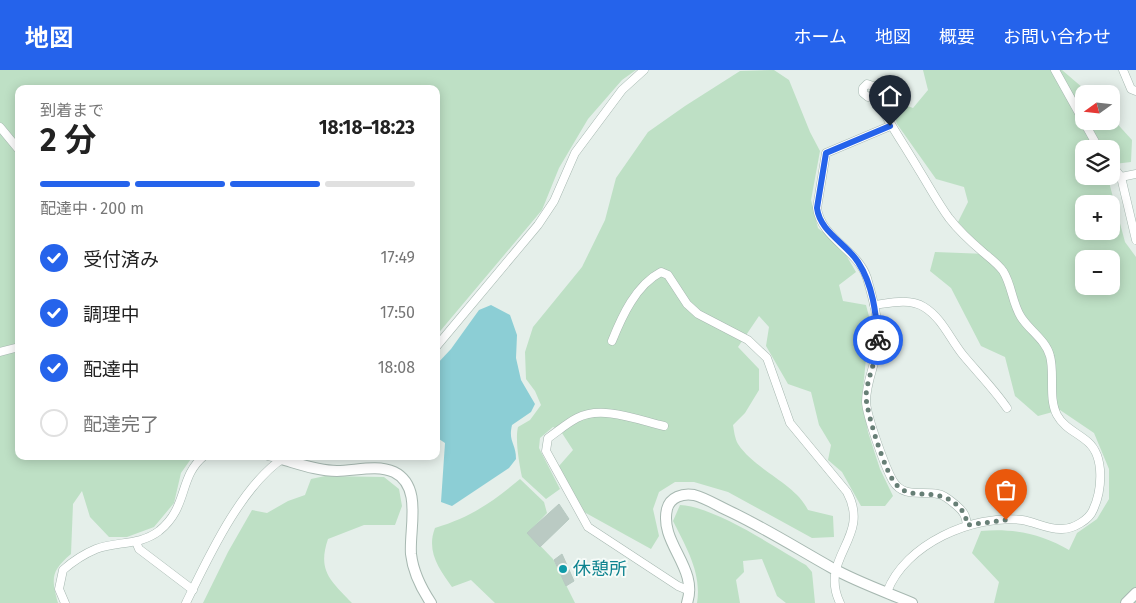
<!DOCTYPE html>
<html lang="ja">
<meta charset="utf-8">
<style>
:root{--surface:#fff;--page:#f6f6f6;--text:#222;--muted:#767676;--line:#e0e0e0;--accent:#2563eb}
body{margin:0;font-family:"Fira Sans","Noto Sans JP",sans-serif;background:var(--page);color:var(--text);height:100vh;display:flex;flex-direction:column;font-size:19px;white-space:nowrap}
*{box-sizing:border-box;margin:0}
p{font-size:16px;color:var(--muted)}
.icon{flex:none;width:28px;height:28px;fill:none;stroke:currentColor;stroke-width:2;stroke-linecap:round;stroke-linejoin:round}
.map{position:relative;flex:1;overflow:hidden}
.drawer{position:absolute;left:15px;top:15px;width:425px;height:375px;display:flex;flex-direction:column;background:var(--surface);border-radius:10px;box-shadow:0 2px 12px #0003}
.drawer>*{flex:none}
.needle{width:32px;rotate:255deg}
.controls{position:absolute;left:1075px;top:15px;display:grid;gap:10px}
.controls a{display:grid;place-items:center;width:45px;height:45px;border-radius:10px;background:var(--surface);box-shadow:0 2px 12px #0003;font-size:25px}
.pin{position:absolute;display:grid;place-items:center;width:42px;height:42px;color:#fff;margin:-51px -21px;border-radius:50% 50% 50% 0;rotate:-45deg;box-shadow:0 0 5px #0007}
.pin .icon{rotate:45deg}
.courier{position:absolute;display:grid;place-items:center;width:50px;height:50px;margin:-25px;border:4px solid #2563eb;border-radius:50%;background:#fff;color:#222;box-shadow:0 1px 6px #0007}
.overview em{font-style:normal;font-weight:700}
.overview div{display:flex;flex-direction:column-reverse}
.overview{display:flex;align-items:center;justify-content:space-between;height:85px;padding:0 25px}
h1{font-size:32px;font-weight:700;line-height:38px}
.bar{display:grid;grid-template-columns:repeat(4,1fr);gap:8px 5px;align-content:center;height:60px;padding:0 25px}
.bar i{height:6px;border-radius:4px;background:var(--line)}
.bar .selected{background:var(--accent)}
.bar p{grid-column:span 4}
ol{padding:0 25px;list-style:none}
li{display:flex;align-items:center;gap:15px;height:55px}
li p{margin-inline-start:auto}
li .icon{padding:5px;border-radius:50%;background:var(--accent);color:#fff;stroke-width:4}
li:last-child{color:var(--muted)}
li i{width:28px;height:28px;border:2px solid var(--line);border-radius:50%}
header{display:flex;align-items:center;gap:30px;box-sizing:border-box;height:70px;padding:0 25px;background:var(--accent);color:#fff}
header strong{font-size:24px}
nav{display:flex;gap:28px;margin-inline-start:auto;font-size:18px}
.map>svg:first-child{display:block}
.green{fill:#bee0c5;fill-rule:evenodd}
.water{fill:#8cced5}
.building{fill:#bacac3;stroke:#b7c9c1}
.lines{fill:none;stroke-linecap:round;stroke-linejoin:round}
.minor-casing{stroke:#a7b8b1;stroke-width:9}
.tertiary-casing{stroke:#a7b8b1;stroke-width:12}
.minor{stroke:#fff;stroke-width:8}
.tertiary{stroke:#fff;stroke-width:10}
.done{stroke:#677f76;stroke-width:5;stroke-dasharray:0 9}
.route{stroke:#2563eb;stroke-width:6}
.culture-dot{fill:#0f9aa8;stroke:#f6fbf8;stroke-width:2}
.labels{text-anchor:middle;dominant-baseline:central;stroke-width:4;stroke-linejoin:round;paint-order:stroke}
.culture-label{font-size:18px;fill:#0d838f;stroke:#f6fbf8;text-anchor:start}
</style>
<header>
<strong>地図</strong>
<nav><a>ホーム</a><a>地図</a><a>概要</a><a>お問い合わせ</a></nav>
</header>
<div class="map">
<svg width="1136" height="533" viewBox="0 0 1136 533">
<rect width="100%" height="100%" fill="#e5efea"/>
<g class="green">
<path d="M0,0H636L622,10L588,49L559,98L542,140L436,266V19H19V386H193L181,403L174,433L154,457L127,467H109L90,447L82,421L73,434L71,484C51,501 51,508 58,533H0Z"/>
<path d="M774,0L789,10L810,62L820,81L811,130L818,158L843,180L856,202L839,215L843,231L866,235L872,258L866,289L862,328L868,362L880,399L893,426L885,436H861L842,402L828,390L831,375L819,355L811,322L788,314L766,276L769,257L759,246L738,277L759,299V320L745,343L733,355C734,361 735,369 738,374C756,401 795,413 808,440L833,446L834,467L812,468L728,422L694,412H675L659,422L653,439L659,466L651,479L584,442L559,396L573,380L560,360L553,357L540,368L539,378L560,419L546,429L522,407C519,393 515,369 518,357L530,350L541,335L535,321L526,309L525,282L533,257L582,197L605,150L616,108L648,62L685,36L740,1Z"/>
<path d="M923,0H1062L1090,24H1084V51H1111V47L1132,70L1131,92L1114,94L1110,116L1125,172L1136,187V533H994L999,512L972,483L981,461C1013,458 1042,464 1069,480L1077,463L1097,449L1109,429V399L1094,363L1060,340L1038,346L1015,326L1005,287L981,276L951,218L930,201L935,182L987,184L958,152L968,132L964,117L936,109L897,54L893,41L902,34L913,38L928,20ZM1084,79H1111V106H1084ZM1084,134H1111V161H1084ZM1084,189H1111V216H1084Z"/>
<path d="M325,406L384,407L399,419L402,436L395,455H364L328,469C317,501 331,511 352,533H203L228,482L252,440L267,443L288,431L305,425L311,409Z"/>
<path d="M520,409L544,432L547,443L528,463L553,489L575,533H495L471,510L452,517C439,499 426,481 435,458C471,447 491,433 520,409Z"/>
<path d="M680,435C716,437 774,477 806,495L812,502L815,533H786L777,526L762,489L743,491L744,502L736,510L740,533H697C702,503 686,477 673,451Z"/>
</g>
<path class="water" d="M491,235L510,245L517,265L516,288L521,310L535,334L531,342L512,355C508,372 516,373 516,389L509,398L452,436L441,432L445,373L436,367V295L451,279L479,240Z"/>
<g class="building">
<path d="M559,434L569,449L540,477L527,463Z"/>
<path d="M562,484L574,511L566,516L554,490Z"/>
</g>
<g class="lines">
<defs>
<g id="minor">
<path d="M1055,0L1099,79"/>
<path d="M1123,0L1131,19L1136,21"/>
<path d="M874,25L868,27L863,23V18L867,14L876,17L877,22L874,25C888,51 904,75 919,100C929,116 938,133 949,148C959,161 971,172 984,183C990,188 998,194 1003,201C1012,215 1012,233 1021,247C1029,260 1046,270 1050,286C1055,304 1048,328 1057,345C1064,358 1078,363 1088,372C1105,387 1102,421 1093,440C1089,450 1073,459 1062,459C1049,460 1035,452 1022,450C973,444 905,474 887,522"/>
<path d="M890,56L826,83L817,138C821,168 858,180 867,208C873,229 879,250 878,272C877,292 866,310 866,332C867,347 885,397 893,411C903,428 921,421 938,424C945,425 951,431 957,436C964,442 966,446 967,455"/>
<path d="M0,57L19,80"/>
<path d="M1111,94L1121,107L1136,170"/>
<path d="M1121,107L1136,104"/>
<path d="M874,235C890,233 909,228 924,237C942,248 950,269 963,285C978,303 994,319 1007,338"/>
<path d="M612,271C622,246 636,215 661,202L668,205L687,234L698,244L748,270L767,288L790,353L847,422C872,468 818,487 840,533"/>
<path d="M436,277L538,155L554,131L575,83L622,20L644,0"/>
<path d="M0,282L19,277"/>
<path d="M664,356C638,350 602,335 577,348C567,353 557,362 548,368L546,381L588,457L678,516L690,521"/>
<path d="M268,386L281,389"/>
<path d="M136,472L139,479L193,520"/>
<path d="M65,533L59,519L63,500C72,492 84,484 96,479C117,471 139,476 159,461C189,437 178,407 204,386"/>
<path d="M186,533C208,488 242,414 285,387"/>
</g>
<g id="tertiary">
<path d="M281,389C299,394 318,401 337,401C355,401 377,394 394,402C423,416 409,459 411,484C413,502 421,518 431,533"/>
<path d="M687,533C699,498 659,473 667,439C670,427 683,423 694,425C706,428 718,436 729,441C765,458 798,479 832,498C857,512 886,522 912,533"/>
<path d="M1126,533L1136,523"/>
</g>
</defs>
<use href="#minor" class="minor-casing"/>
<use href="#tertiary" class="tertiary-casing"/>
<use href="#minor" class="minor"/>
<use href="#tertiary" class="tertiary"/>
</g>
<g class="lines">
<path class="done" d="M878,270C878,286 867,308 866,326C866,341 885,402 895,413C910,433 934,415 957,435C964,442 966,446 967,455L1006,450"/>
<path class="route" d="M878,270C876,243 873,215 858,192C846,173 820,162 817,138L826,83L890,56"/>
</g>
<circle class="culture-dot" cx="563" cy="499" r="5"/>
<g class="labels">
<g class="culture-label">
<text x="573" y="499">休憩所</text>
</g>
</g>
</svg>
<div class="controls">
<a><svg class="needle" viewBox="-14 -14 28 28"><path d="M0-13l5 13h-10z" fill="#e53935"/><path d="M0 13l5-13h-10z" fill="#767676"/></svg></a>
<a><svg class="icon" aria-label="layers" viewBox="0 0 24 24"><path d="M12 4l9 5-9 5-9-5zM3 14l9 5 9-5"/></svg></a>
<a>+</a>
<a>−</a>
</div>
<div class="pin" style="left:1006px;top:450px;background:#ea580c"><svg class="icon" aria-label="bag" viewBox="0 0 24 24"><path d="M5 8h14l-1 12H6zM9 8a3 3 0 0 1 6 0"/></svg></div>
<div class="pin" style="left:890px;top:56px;background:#1f2937"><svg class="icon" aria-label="home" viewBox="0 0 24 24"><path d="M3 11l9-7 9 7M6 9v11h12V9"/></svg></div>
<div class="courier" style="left:878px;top:270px"><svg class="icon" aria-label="bike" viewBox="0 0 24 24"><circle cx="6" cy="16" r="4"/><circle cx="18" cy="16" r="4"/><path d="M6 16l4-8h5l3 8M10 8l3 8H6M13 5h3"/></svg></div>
<section class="drawer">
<div class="overview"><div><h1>2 分</h1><p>到着まで</p></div><em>18:18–18:23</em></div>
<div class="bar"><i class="selected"></i><i class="selected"></i><i class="selected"></i><i></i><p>配達中 · 200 m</p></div>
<ol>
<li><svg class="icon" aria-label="check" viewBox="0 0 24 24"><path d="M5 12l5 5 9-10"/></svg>受付済み<p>17:49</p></li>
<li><svg class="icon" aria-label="check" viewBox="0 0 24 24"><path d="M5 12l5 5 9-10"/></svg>調理中<p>17:50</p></li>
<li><svg class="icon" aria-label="check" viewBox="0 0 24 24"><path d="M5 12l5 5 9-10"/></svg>配達中<p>18:08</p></li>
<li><i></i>配達完了</li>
</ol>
</section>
</div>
